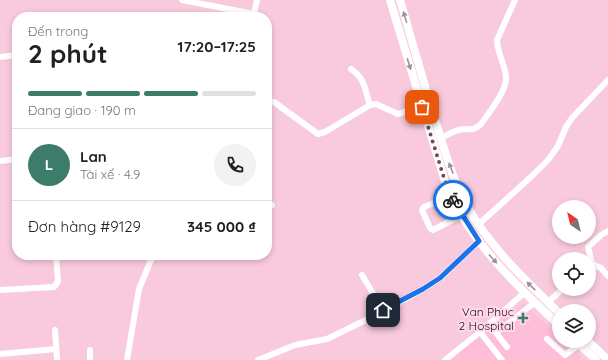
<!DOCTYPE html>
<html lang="vi">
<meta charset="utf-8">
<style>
:root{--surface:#fff;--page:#f2f2f2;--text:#202124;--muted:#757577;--line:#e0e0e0;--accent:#3d7c6a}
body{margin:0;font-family:Quicksand,sans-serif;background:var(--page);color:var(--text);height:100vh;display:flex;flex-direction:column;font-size:15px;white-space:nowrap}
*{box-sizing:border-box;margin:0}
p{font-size:13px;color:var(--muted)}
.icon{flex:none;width:22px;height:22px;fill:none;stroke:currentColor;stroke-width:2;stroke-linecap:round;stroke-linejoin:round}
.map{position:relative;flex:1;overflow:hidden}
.side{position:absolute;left:12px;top:12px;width:260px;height:248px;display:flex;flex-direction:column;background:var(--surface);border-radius:16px;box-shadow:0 2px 6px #0003}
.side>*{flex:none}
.needle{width:26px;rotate:325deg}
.buttons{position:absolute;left:552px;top:200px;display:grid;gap:8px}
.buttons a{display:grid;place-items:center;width:44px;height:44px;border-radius:50%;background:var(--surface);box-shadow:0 2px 6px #0003;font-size:20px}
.pin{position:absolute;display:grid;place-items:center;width:34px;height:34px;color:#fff;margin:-17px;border-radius:8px;box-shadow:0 2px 6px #0006}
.courier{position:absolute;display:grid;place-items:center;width:40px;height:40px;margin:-20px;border:3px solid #1a73e8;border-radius:50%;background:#fff;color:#222;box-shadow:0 1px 5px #0007}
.headline em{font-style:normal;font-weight:700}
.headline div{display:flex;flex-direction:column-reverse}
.headline{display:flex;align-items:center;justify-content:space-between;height:68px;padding:0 16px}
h1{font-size:26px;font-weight:700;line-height:30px}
.bar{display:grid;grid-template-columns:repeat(4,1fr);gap:6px 4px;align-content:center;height:48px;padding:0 16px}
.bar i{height:5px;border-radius:3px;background:var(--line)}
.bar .current{background:var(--accent)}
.bar p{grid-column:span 4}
.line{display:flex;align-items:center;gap:10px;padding:0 16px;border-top:1px solid var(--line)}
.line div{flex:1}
.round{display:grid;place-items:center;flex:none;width:42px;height:42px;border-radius:21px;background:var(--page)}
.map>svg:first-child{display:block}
.built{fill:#febdd8}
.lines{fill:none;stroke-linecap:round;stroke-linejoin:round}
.minor{stroke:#fff;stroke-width:6}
.major{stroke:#fff;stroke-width:8}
.oneway{fill:#9c9397}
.done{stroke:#6e505d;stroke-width:4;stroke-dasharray:0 7.2}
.route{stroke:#1a73e8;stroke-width:5}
.poi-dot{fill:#3d7c6a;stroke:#ffdbe9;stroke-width:1.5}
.labels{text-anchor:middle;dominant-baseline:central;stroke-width:4;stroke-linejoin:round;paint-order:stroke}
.poi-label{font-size:12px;fill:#230f18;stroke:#ffdbe9;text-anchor:end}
</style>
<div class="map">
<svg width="608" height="360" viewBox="0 0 608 360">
<rect width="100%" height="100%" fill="#f9cadd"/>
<path class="built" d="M524,304L559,336V341H565L582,357L578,360H446Z"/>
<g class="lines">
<g class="minor">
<path d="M182,0L254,14"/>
<path d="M37,15V17"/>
<path d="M253,17L257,0"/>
<path d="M0,57L17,55"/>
<path d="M351,69C366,79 364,89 370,105"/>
<path d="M274,102L318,134L325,132L370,105L376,104L398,114L422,107"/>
<path d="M441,138C447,135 453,131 459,130C470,127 471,133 481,124C488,114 508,89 506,77C505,64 497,53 497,40L515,0"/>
<path d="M0,161L17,159"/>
<path d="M451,196L424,207L422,210L430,228L433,230L462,215"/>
<path d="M267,206L272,205"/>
<path d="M478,225L533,175L548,160L558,146L566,127L572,118L608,80"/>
<path d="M592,264L588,247L601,235L608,231"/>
<path d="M589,266L592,264L601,268L608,276"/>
<path d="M362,275L383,310"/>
<path d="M0,290L54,287L58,281L56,255"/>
<path d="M548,302L563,289"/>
<path d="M55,330L57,360"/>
<path d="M480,332L502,360"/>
<path d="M547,339L565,355L580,344"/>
<path d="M507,347L496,333L534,303"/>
<path d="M90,350V360"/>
<path d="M0,354L56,349"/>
<path d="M127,360L139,289L151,260V255"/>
<path d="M258,360L295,345L327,339L370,318L423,289L440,278L479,241"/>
<path d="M445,360L480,332L524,293"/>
</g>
<g class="major">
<path d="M390,0L444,178C447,186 450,196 455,204C480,251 520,289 559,325"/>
<path d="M400,0C411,39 423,78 434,117C444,147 452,180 468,208C491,248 526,281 559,313"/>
<path d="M576,341L596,360"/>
<path d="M588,341L608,360"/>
</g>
</g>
<defs><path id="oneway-solid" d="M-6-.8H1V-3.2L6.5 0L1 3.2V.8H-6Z"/></defs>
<g class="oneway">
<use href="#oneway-solid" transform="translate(405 17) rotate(-106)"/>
<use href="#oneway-solid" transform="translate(409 64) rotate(73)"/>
<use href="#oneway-solid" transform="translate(451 168) rotate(-111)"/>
<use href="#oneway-solid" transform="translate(493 259) rotate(48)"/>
<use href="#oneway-solid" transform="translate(531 286) rotate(-136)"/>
</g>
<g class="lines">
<path class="done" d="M422,107L444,178L453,200"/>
<path class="route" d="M383,310L423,289L440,278L479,241L453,200"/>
</g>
<path class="poi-dot" d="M521 312h4v4h4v4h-4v4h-4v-4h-4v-4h4z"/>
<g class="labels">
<g class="poi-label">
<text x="514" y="311">Van Phuc<tspan x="514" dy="14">2 Hospital</tspan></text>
</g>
</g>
</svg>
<div class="buttons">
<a><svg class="needle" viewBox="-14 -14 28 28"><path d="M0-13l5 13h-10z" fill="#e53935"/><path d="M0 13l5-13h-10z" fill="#757577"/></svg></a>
<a><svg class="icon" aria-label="locate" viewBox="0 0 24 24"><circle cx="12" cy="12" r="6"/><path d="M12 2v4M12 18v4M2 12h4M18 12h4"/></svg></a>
<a><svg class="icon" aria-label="layers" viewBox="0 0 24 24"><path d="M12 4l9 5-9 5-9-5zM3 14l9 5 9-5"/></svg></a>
</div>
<div class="pin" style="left:422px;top:107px;background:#ea580c"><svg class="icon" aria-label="bag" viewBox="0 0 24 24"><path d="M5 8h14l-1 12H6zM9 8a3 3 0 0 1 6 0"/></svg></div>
<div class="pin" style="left:383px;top:310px;background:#1f2937"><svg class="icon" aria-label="home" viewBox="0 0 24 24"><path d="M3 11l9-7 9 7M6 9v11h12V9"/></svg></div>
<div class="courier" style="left:453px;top:200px"><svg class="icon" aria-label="bike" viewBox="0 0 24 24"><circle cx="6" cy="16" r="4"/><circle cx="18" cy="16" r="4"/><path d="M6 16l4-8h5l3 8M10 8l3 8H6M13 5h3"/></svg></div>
<section class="side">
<div class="headline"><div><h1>2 phút</h1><p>Đến trong</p></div><em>17:20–17:25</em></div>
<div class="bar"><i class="current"></i><i class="current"></i><i class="current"></i><i></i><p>Đang giao · 190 m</p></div>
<div class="line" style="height:72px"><b class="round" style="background:var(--accent);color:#fff">L</b><div><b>Lan</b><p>Tài xế · 4.9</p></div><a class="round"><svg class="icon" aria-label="phone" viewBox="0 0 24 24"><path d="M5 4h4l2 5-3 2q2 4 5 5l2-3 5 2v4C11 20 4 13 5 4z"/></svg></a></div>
<div class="line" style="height:52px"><div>Đơn hàng #9129</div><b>345 000 ₫</b></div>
</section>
</div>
